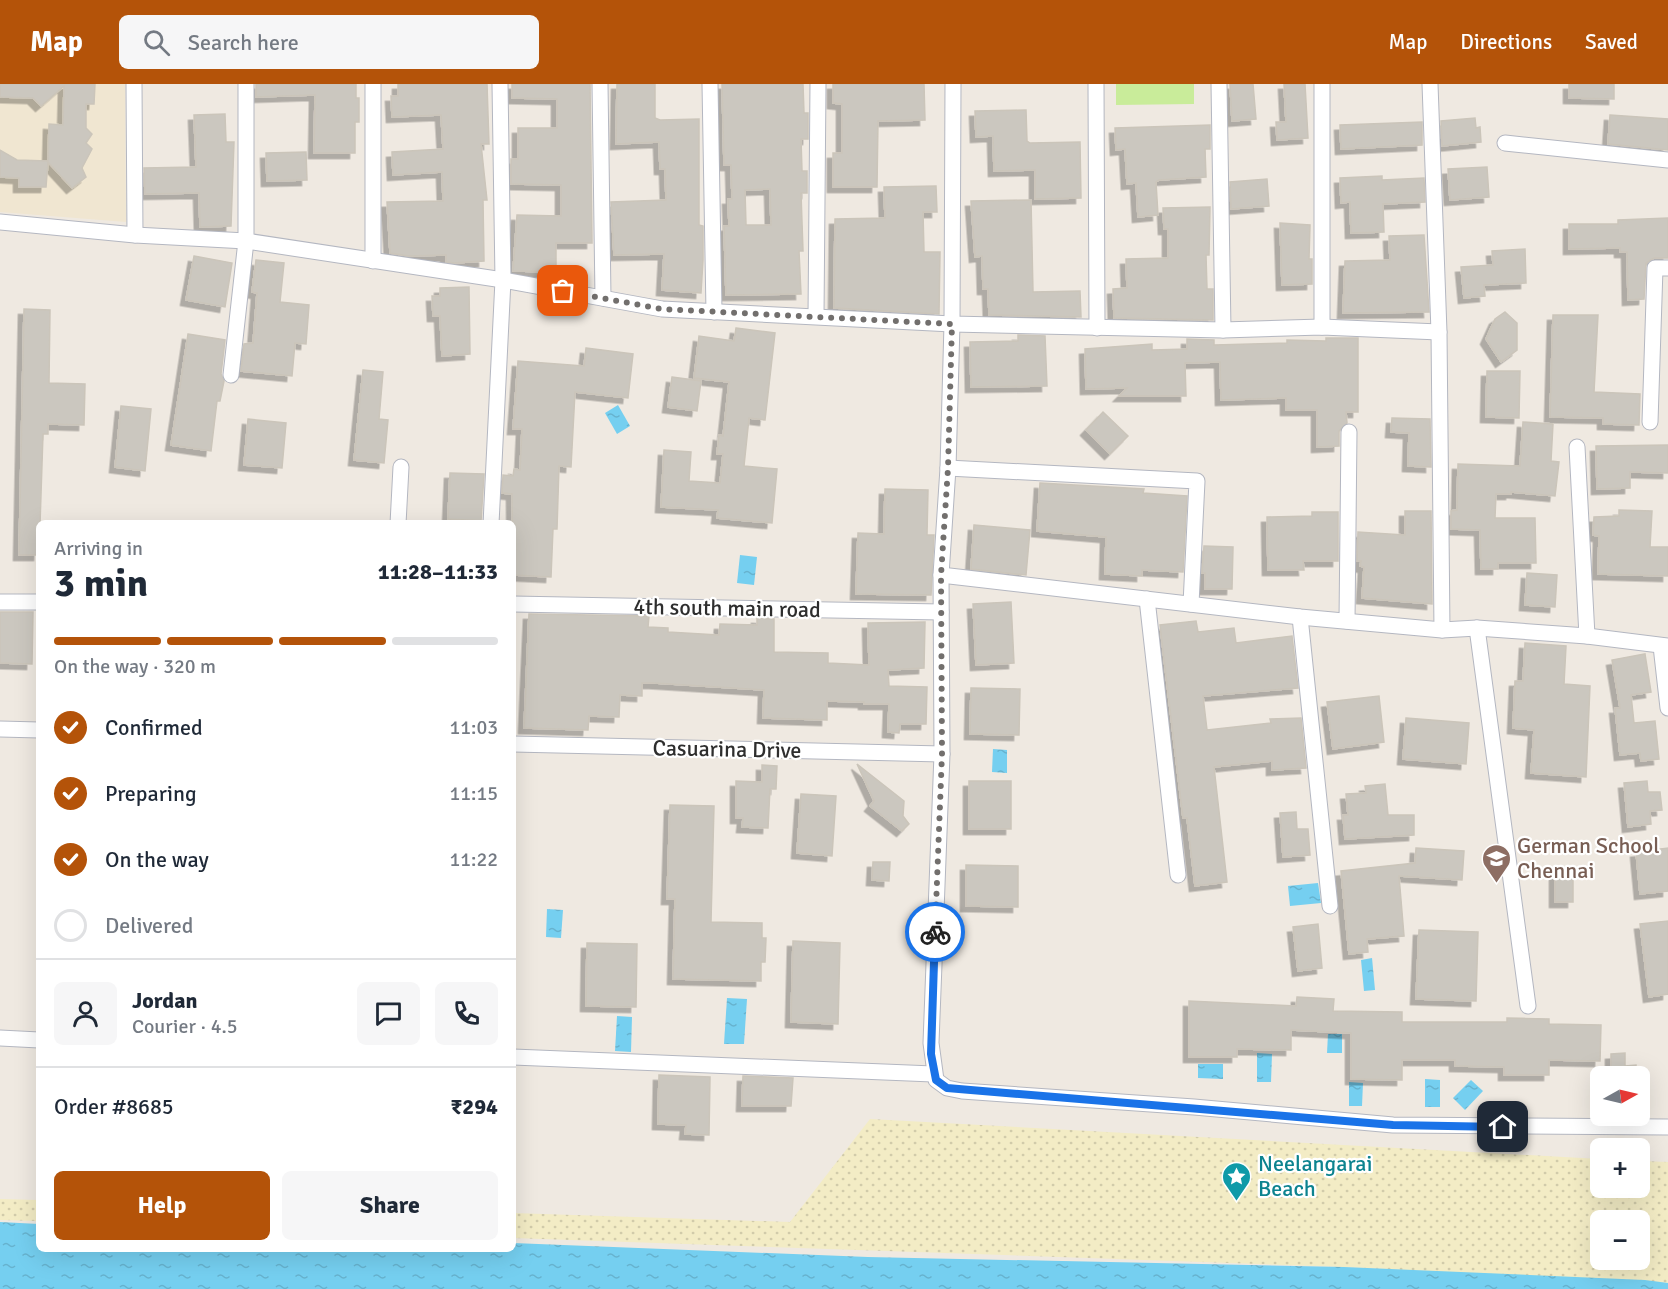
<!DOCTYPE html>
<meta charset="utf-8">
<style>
:root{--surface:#fff;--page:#f6f6f7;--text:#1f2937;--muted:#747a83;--line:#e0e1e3;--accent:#b45309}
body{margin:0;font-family:Signika,sans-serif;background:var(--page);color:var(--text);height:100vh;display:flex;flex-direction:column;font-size:22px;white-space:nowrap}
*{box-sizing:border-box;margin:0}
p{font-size:20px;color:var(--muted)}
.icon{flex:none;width:33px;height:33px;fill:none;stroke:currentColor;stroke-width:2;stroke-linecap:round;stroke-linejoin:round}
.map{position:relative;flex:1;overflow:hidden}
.panel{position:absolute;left:36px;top:436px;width:480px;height:732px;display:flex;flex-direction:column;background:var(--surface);border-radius:9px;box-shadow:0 6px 24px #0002}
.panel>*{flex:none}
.needle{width:39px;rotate:82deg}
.fabs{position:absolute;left:1590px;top:982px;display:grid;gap:12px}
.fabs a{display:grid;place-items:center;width:60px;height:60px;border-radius:9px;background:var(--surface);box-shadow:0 6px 24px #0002;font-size:30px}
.pin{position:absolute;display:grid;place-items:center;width:51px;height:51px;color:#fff;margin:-26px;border-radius:12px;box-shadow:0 3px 9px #0006}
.courier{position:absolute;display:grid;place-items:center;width:60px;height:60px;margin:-30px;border:4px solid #1a73e8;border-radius:50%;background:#fff;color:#222;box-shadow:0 2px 8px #0007}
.summary em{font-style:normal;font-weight:700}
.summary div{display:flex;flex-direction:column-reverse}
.summary{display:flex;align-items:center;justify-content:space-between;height:102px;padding:0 18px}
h1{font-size:39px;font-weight:700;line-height:45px}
.bar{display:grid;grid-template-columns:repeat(4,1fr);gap:9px 6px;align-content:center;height:72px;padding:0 18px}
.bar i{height:8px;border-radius:4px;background:var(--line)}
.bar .selected{background:var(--accent)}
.bar p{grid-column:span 4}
.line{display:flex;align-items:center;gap:15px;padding:0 18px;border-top:2px solid var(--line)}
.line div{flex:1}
.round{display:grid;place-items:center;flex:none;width:63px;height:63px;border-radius:9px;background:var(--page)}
ol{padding:0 18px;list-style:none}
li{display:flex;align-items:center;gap:18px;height:66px}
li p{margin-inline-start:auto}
li .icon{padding:6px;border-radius:50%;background:var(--accent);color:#fff;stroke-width:4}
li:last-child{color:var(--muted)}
li i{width:33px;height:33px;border:3px solid var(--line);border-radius:50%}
.button{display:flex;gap:12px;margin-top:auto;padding:12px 18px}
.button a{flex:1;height:69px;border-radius:9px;background:var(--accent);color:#fff;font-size:24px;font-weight:700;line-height:69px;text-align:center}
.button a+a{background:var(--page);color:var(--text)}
header{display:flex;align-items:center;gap:36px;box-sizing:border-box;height:84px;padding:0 30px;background:var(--accent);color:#fff}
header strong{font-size:28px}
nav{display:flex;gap:33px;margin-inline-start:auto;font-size:21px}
.search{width:420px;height:54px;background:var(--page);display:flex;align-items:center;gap:15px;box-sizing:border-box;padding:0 21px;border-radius:9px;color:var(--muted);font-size:22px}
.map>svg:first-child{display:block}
.education{fill:#f0e6d1}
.sand{fill:url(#sand-dots);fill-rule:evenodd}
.pitch{fill:#c9ec9a}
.water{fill:url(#water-ripples)}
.building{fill:#cbc7bf;stroke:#cbc5ba;stroke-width:1.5;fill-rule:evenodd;filter:url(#shadow)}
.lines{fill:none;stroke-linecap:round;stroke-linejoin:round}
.minor-casing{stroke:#b4b7c1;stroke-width:17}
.minor{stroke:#fff;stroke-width:15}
.done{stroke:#726f6d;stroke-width:6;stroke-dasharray:0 10.8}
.route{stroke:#1a73e8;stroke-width:8}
.labels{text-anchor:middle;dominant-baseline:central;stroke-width:4.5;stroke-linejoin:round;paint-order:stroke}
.street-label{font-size:22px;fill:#2e2e2e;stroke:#fff}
.education-label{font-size:22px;fill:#785e54;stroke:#fff;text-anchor:start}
.culture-label{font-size:22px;fill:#0d838f;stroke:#fff;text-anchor:start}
</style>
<header>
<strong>Map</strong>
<div class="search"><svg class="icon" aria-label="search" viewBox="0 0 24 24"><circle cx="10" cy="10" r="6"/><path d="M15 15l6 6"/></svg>Search here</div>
<nav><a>Map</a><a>Directions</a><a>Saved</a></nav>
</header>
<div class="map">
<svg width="1668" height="1205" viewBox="0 0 1668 1205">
<defs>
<pattern id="sand-dots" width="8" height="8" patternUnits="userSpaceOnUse" patternTransform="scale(1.5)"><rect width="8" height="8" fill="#f3ecc5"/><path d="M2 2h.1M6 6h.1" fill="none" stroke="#d1cbaa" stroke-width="1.8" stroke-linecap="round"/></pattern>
<pattern id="water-ripples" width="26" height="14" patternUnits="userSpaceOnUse" patternTransform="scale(1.5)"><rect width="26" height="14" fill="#75cff0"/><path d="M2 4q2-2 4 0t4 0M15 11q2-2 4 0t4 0" fill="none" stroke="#66b2ce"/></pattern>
<filter id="shadow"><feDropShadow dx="-5.5" dy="5.5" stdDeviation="0" flood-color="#0004"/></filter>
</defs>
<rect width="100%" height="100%" fill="#efe9e1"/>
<path class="education" d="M0,0H125L126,138L0,128Z"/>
<g class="sand">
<path d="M870,1035L1600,1075V1104H1640V1077L1668,1078V1199L1344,1183L513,1154V1129L790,1138ZM1600,1137H1640V1176H1600Z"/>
<path d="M0,1115L39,1116V1137L0,1136Z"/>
</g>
<path class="pitch" d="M1116,0H1194V20L1116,21Z"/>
<g class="water">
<path d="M618,321L630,342L617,350L605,329Z"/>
<path d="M740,471L757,473L754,501L737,499Z"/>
<path d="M993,665L1007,666V689L992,688Z"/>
<path d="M1318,799L1321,819L1290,822L1288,802Z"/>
<path d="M547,825L563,826L561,854L546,853Z"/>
<path d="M1372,874L1375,906L1364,907L1361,876Z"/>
<path d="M727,914L747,915L744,960H724Z"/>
<path d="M617,932L632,933L631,968L615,967Z"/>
<path d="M1328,950H1342V969H1327Z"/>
<path d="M1257,969L1272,970L1271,998H1257Z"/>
<path d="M1198,980H1223V995L1198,994Z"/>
<path d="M1425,995L1440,996V1023H1425Z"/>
<path d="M1471,996L1483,1007L1465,1026L1453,1014Z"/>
<path d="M1349,998L1363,999L1362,1022H1349Z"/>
<path d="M0,1138L39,1140V1166H513V1159L868,1173L1344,1183L1645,1196L1668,1199V1205H0Z"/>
</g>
<g class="building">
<path d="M0,0H95L94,20H86V44L92,50L86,59L92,65L82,84L86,93L72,104L48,78L46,103H19V94L0,93V66L17,76L48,77L49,40L63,41L64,2L41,22L33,14L0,13Z"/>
<path d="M256,0H356V14H359V38H355V69H314L315,11L256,13Z"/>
<path d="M398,0H487L489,60H481L487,116H483L484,177L454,179L446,178V171L409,172L390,169L387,118L443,117L442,88L393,91L392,68L443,65L441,31L392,33L391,12H398Z"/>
<path d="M512,0H590L592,159H556V188L513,187L517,131L561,132V101L511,100V75H518V44H557V15L512,14Z"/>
<path d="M617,0H655V34L660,36L699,35V141L703,142V176L701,209L662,206L664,170L614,171L611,118L666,116L665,85H660L659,58L616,60Z"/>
<path d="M722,0H803L804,29H808V55H801L802,87H807V109H801L803,167H799L801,210L726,211L724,142H729L728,115H732L731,81H724ZM770,105L771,141H746L745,106Z"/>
<path d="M833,0H924L925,36L878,37L877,103H833V69H842V20L833,19Z"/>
<path d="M1230,0H1253L1256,35L1232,37Z"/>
<path d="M1284,0H1305L1308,54L1277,56L1276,38H1286Z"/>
<path d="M1569,0H1614V15L1569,14Z"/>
<path d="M1026,26L1027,57L1030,59L1080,58L1081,114L1035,115V86L994,87L993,52L976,53L975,27Z"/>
<path d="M225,30L226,58H234L231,142L200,143L199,109L145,110L144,84L196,83L194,31Z"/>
<path d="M1610,31L1668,35V66L1608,60Z"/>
<path d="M1475,34L1476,44L1480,43L1481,58L1442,62L1441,37Z"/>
<path d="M1422,38V61L1341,65L1340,41Z"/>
<path d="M1210,41V65H1205L1206,93L1159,96L1156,98L1158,131L1138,133L1136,99L1127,100L1125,65L1116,66L1115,44Z"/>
<path d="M306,68L307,96L267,97L266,69Z"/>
<path d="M1487,83L1489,113L1450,116L1448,85Z"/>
<path d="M1382,92V96L1424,94L1425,118L1383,120L1384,148L1351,149L1350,118L1341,119L1340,94Z"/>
<path d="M1267,95L1269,122L1231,125L1230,98Z"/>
<path d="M936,102L937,128H923L924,168H940L939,230L834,224L835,135L885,134L884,103Z"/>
<path d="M1031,116L1033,208L1080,207L1081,233L989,231L988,205H983L982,172L975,173L971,117Z"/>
<path d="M1210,123L1209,171H1206L1207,205H1213V236L1114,234L1113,205L1127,204L1126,175L1168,174V145H1164L1163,124Z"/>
<path d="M1668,134V174H1654L1646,179L1644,215L1628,216L1627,168H1620V164L1569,165V140H1618V136Z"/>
<path d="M1280,139L1310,141L1309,175H1312V200L1282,201Z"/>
<path d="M1424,151L1429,228L1343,229L1345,177L1390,176L1389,152Z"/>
<path d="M1525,165L1526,199L1484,201L1485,212L1464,214L1461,183L1493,181L1492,167Z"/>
<path d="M194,172L232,179L225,223L186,216Z"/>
<path d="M256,176L284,179L280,218L309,221L306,260L295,259L292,292L241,287L244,260L253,259L257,209L252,208Z"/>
<path d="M469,203L470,270L442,272L440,232H433L432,212H440V204Z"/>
<path d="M24,225L50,226L49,299L85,300L84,341L48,340V350H43L39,471H19Z"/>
<path d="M1505,228L1517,239V266L1501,278L1486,255L1495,235Z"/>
<path d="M1553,231H1598L1594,308L1640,310L1639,341L1603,340V334L1550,333Z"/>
<path d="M736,244L775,249L765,336L749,334L744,382L777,385L772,439L717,434L718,426L661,423L664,366L691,368L689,397L720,399L723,370H717L719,351L723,352L729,298L694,294L699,252L734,257Z"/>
<path d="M188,250L225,256L221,290L224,297L220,317H217L211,367L171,361Z"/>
<path d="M1018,251L1045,252L1047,302L971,303L970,258L1018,257Z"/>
<path d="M1326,254H1358V328H1346L1347,339L1339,347V362L1317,363V326H1286V314L1221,316L1220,278L1185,279L1186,312H1119L1127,304L1086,305L1085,265L1152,260V266L1187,265V255L1214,256V261L1287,259V256L1326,257Z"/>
<path d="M586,264L633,270L628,314L575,308L571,383L559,382L557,445H553L551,493L513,491L512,410L502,409L503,391L513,392L514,385L520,386L522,345H513L518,277L584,282Z"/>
<path d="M363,286L383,288L379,335L388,336L384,379L354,376Z"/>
<path d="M1487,287H1520L1519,334L1486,333Z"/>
<path d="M672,293L701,297L697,327L668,323Z"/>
<path d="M121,322L151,325L145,387L115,383Z"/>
<path d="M1103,328L1128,352L1110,370L1086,346Z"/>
<path d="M1392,334L1430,335L1431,383L1408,382L1409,349L1391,348Z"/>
<path d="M248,335L286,339L282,384L244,381Z"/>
<path d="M1523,338L1553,340L1551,377L1559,378L1555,412L1511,408V410H1496L1495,434H1535L1536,479H1498V485H1481L1480,446L1451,445V427L1457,426L1458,380L1520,382Z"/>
<path d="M1668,361V389L1630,388V404L1597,405L1596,362Z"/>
<path d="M450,389L484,390L481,437L448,435Z"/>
<path d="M1040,399L1144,405L1143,409L1187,412L1183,488L1142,486V492L1105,490L1106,453L1037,447Z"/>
<path d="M885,405L928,406L927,451H934L931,511L856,510L858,449L884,450Z"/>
<path d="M1619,426L1652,427L1650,463H1668V492L1598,490L1599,452L1593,451L1594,433L1619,432Z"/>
<path d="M1405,427H1431L1432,520L1362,514L1364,483L1360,482L1361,477H1357L1358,448L1405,451Z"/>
<path d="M1312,428H1338V477H1303L1304,486H1268L1267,433L1312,432Z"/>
<path d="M974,441L1030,446L1026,491L971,485Z"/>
<path d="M1204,462L1233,463L1232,505H1205V489H1202Z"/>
<path d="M1527,489L1557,491L1555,523L1525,521Z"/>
<path d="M1011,518L1014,579L976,581L973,520Z"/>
<path d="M0,528H33L32,580L0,579Z"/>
<path d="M529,530L649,532L648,543L668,544V548L719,551L720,540L757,541V534L774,535V568L828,569V579L869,581L868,539L925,538L924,584L888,586L889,602L927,603L926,640H900L899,649L888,648L889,620H864V618L827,617V636L763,634L764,606L654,599H642V612L620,611L619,633L589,632L588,646L524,644Z"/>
<path d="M1196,537L1198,548L1234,544L1236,559L1292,552L1298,604L1203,612L1207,646L1271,639L1270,635L1301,634L1306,684L1272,686V677L1214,683L1227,798L1195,802L1187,734H1183L1160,541Z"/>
<path d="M1525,559L1566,562L1564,600L1590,602L1586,693L1531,689L1534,646L1513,644L1515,597H1523Z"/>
<path d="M1645,570L1651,608L1631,611L1634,639L1655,637L1659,675L1641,677L1640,669L1620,671L1615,624H1620L1612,576Z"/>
<path d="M971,604L1020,605L1019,651L970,650Z"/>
<path d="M1379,612L1384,658L1333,665L1327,618Z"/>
<path d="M1406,634L1469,639L1466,680L1403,675Z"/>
<path d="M857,680L904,717L903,732L909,740L902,747L870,722L874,717Z"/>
<path d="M762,681L777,682L776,705H770L768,744L742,743L743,734H736V697L762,698Z"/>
<rect x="969" y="697" width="42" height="48"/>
<path d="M1647,697L1648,708H1660L1662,726L1650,727L1651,740L1628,743L1624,699Z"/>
<path d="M1385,700L1388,731H1414V751L1345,755L1343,731H1348L1346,710L1366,709L1365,702Z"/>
<path d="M801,710L836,712L832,772L797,769Z"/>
<path d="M670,721L714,722L711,838L762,839V854H766L765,878H761V897L673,895L675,815H667Z"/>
<path d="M1296,728L1297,745H1308L1310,771L1283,773L1280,729Z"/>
<path d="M1416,764L1464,767L1462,796L1399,792L1404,852L1367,855L1368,868L1349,870L1341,787L1415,779Z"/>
<path d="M1668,764V807L1640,810L1636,768Z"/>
<path d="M873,778H890L889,797L872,796Z"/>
<path d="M966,781L1018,782V823L966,822Z"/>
<path d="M1573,788V818H1555V789Z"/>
<path d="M1668,837V910L1649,913L1640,840Z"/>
<path d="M1318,840L1322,884L1298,887L1293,843Z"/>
<path d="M1419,846L1478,848L1476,917L1416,915Z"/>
<path d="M793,857L840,859L838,940L791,938Z"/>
<path d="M587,859L637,860L636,923L586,922Z"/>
<path d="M1297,913L1334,915L1333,927L1402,928V938H1507V934L1549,935V940L1601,941L1600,977L1549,976V991H1504V983L1455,982V976H1402V996L1351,995V949L1291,946V966L1237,965V973H1189V917L1296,922Z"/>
<path d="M1625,969V982L1636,981V993H1611V970Z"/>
<path d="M659,991L710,993L709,1051L685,1050L686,1041L658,1040Z"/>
<path d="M743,992L793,994L791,1022H742Z"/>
</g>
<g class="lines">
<defs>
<g id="minor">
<path d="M134,0L135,151"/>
<path d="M600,0L603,214"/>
<path d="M710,0L714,228"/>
<path d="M953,0L952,240L948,384L941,491L942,670L931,959L936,996L947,1004L962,1007L1194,1023L1393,1041L1668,1043"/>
<path d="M1096,0L1097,244"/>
<path d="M1219,0L1223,246"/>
<path d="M1430,0L1439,248L1442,546"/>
<path d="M1505,59L1668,76"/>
<path d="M0,138L135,151L246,157L503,196L662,225L952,240L1223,246L1322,243L1439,248"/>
<path d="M373,177V0"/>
<path d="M816,232L818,0"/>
<path d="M1322,243V0"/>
<path d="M231,291L246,157V0"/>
<path d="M1650,338L1655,184H1668"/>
<path d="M1577,363L1587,552"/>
<path d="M948,384L1197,397L1191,520"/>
<path d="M398,440L401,383"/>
<path d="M491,440L503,196L500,0"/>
<path d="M941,491L1300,533L1442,546L1477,544L1587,552L1668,562"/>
<path d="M1147,515L1178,791"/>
<path d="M0,518H39"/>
<path d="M513,520L941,528"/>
<path d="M1300,533L1330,822"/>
<path d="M1347,537L1349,348"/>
<path d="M1477,544L1528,922"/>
<path d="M1661,562L1668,624"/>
<path d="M0,645L39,646"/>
<path d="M513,660L942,670"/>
<path d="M0,954L39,956"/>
<path d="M513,973L933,990"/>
</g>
</defs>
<use href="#minor" class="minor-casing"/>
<use href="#minor" class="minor"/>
</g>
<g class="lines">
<path class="done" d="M563,207L662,225L952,240L948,384L941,491L942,670L935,848"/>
<path class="route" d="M935,848L931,970L936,996L947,1004L1393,1041L1503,1043"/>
</g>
<defs>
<symbol id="school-pin" viewBox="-11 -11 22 30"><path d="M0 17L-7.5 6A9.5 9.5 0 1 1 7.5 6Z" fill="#8d6e63" stroke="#fff"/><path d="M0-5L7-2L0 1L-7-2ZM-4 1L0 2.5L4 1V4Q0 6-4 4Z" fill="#fff"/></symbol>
<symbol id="sight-pin" viewBox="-11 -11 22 30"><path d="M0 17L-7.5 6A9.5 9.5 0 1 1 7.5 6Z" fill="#0f9aa8" stroke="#fff"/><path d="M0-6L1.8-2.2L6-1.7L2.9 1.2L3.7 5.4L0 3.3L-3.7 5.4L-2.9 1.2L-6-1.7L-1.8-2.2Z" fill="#fff"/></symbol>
</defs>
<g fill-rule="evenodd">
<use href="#school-pin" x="1480" y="758" width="33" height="45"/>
<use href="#sight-pin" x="1220" y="1076" width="33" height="45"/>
</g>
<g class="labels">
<g class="street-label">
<text transform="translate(727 524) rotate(1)">4th south main road</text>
<text transform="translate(727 665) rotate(1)">Casuarina Drive</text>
</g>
<g class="education-label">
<text x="1517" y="761">German School<tspan x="1517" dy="25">Chennai</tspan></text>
</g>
<g class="culture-label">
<text x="1258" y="1079">Neelangarai<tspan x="1258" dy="25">Beach</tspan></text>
</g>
</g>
</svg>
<div class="fabs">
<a><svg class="needle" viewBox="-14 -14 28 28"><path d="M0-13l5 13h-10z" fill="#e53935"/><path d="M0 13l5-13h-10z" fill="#747a83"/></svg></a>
<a>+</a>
<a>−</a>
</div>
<div class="pin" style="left:563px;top:207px;background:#ea580c"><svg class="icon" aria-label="bag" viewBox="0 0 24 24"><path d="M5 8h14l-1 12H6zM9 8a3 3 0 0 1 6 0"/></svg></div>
<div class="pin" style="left:1503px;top:1043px;background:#1f2937"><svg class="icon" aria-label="home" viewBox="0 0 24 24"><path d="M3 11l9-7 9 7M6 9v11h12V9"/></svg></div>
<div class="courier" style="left:935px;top:848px"><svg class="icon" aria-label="bike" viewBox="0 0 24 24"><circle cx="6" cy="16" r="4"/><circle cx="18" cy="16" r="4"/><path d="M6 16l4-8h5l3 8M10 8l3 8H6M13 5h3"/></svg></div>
<section class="panel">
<div class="summary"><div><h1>3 min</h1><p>Arriving in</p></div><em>11:28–11:33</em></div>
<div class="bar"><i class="selected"></i><i class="selected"></i><i class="selected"></i><i></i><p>On the way · 320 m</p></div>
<ol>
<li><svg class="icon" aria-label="check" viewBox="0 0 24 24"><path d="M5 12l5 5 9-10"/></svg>Confirmed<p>11:03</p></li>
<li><svg class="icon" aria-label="check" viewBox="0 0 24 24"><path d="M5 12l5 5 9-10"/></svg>Preparing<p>11:15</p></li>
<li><svg class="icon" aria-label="check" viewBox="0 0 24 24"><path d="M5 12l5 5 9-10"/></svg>On the way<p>11:22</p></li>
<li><i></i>Delivered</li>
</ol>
<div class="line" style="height:108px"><a class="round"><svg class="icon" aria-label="person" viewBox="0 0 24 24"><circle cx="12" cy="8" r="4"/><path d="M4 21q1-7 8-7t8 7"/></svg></a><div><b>Jordan</b><p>Courier · 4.5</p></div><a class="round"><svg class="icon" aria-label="chat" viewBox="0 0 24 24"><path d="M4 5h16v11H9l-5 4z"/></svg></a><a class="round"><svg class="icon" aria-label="phone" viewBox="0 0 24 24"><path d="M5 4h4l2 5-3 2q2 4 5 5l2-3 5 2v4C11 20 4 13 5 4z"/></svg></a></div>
<div class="line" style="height:78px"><div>Order #8685</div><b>₹294</b></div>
<div class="button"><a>Help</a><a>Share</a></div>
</section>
</div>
